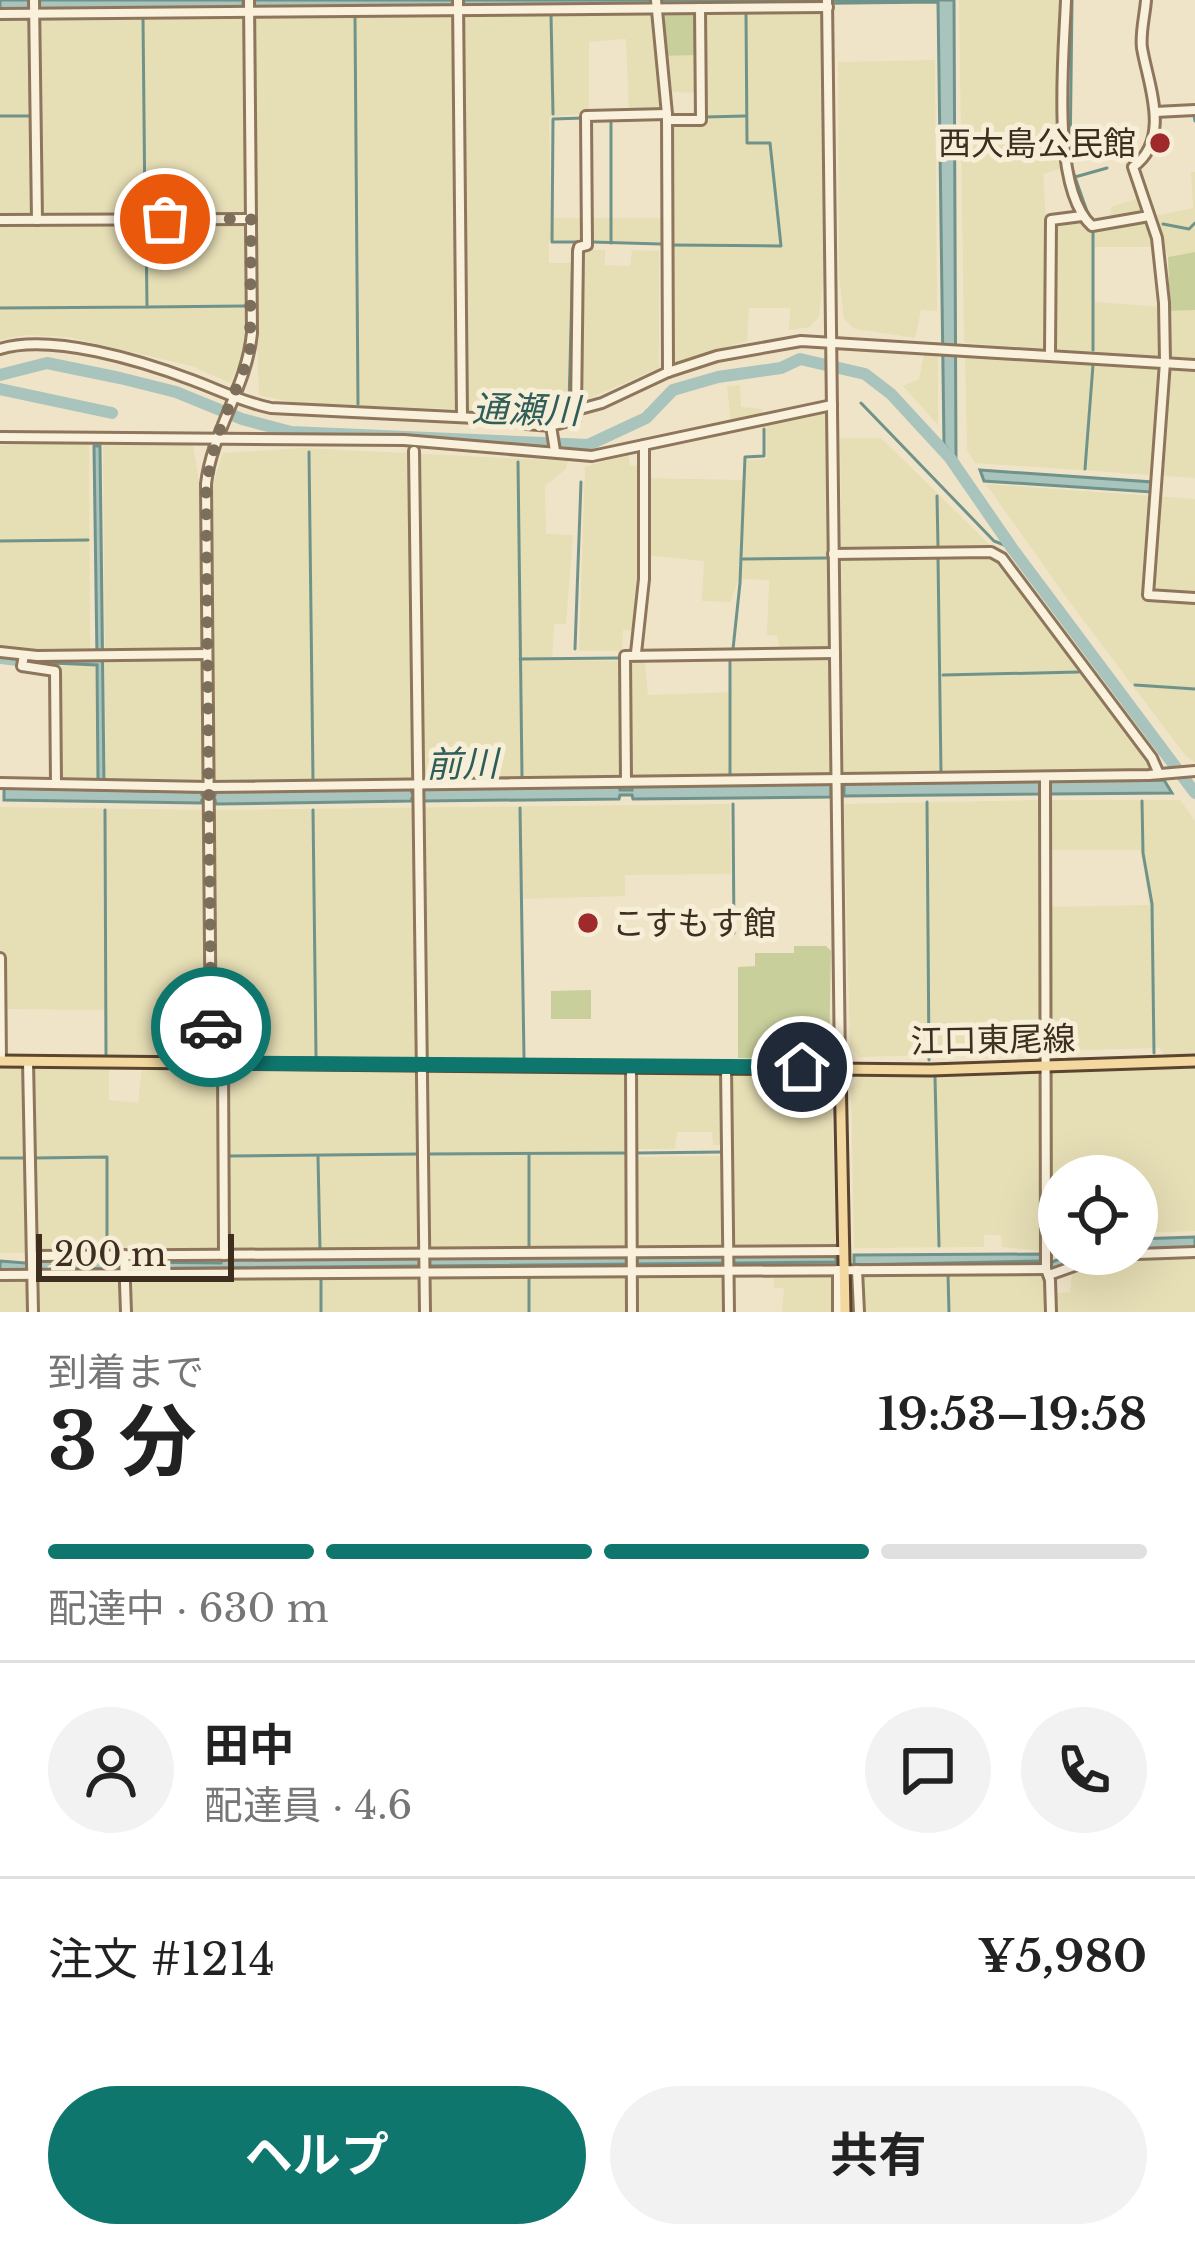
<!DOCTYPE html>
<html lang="ja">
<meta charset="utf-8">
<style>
:root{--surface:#fff;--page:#f2f2f2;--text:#222;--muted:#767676;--line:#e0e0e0;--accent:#0f766e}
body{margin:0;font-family:"Libre Baskerville","Noto Sans JP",serif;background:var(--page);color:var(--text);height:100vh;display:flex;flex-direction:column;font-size:45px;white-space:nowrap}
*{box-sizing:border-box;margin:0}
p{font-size:39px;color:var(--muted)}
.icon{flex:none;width:66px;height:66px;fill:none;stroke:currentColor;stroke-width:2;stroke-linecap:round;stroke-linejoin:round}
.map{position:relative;height:1312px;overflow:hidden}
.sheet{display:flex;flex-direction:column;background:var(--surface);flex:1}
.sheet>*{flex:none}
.controls{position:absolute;left:1038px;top:1155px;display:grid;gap:24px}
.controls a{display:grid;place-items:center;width:120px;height:120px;border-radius:50%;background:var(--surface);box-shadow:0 12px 48px #0002;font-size:60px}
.scale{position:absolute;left:36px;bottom:30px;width:198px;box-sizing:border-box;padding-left:12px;border:6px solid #3d2e20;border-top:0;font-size:33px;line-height:42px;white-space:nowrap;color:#3d2e20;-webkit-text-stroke:9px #f7eed8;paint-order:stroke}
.pin{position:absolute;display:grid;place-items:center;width:102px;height:102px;color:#fff;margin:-51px;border:6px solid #fff;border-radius:50%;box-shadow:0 3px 12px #0007}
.courier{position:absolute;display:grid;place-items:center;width:120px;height:120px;margin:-60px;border:9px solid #0f766e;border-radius:50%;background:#fff;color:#222;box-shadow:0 3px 15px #0007}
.summary em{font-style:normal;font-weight:700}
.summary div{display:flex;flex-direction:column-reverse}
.summary{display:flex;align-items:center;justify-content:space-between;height:204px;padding:0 48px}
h1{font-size:78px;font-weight:700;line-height:90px}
.bar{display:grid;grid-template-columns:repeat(4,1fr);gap:18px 12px;align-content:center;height:144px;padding:0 48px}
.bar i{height:15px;border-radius:9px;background:var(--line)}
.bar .active{background:var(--accent)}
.bar p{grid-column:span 4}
.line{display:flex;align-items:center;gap:30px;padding:0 48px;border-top:3px solid var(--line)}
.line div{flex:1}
.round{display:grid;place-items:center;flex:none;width:126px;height:126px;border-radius:63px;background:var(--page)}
.cta{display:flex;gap:24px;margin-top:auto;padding:24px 48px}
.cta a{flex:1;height:138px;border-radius:72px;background:var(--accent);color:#fff;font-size:48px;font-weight:700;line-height:138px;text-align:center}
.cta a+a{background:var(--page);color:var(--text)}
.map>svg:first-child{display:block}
.farmland{fill:#e6deb5}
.green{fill:#c9cf9b}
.water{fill:#a9c4bc;stroke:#6f938a;stroke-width:3}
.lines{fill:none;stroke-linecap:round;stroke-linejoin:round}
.stream{stroke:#6f938a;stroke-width:3}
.river{stroke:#a9c4bc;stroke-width:12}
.minor-casing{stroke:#8d765c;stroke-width:14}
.major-casing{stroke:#5b4430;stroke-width:15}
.minor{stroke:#faf1dc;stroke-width:8}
.major{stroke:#f3d9a0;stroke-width:9}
.done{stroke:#7c6e5b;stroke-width:12;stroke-dasharray:0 21.6}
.route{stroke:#0f766e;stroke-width:15}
.poi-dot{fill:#9e2a2b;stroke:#f7eed8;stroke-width:4.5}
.labels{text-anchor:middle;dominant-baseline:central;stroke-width:10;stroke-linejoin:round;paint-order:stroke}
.poi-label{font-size:33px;fill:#3d2e20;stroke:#f7eed8;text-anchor:end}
.street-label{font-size:33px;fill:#3d2e20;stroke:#f7eed8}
.water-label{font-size:36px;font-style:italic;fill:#2f5d5a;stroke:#f7eed8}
</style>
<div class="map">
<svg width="1195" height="1312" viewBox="0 0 1195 1312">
<rect width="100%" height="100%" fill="#f0e4c8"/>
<g class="farmland">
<path d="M959,0H1062L1059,138L1063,168L1043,174L1046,221L1081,219L1087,230L1109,228L1111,207L1139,198L1157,247H1095V302L1161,307L1162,357L964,343Z"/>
<path d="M702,11H821L824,272L819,317L810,327L789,330L790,308H749L747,341L669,364L671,123L705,122L704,93L669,92L666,56L703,55Z"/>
<path d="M653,13L664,112H629L626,39L589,42V113L549,117L551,218H662L661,242L549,240V263H571L567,406L515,411L300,404L259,395L257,342H248L230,383L192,366L68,337L25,335L0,340V16Z"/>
<path d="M935,60L937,311L921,310L915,338L855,329L844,319L839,275L838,62Z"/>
<path d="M1191,172H1195V252L1168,257L1155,216L1193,208Z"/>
<path d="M582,250H605V265L630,266L632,250L659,251V368L578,403Z"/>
<path d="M1195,310V359L1169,357L1170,311Z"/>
<path d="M924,354L938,355V425L903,386L919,379Z"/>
<path d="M965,354L1195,371V478L975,463L967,450Z"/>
<path d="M740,385L741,407L762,409L763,418L731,425L727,386Z"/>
<path d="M825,411L830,650L780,651L777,636L767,635L769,580L739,579L730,602L702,601L704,561L643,555L636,630H623L622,651H579L585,467L628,454L630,465L641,467L642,478L744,480L747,460L767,459L766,422Z"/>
<path d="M840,438H881L988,543L1147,756L1151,768L1147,772L844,776Z"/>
<path d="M89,443L90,652L0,648V445Z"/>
<path d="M103,444L193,445L201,493L211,491L223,453L304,448L568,461L566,469L545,486L546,534L573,535L566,624H554L552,660L622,661L623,778L106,783Z"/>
<path d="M986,484L1195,499V762L1185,755L1068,600Z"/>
<path d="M830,659L832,775L631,778L628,664L645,663L648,695L731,692L732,662Z"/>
<path d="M58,666H95L97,781H58Z"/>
<path d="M1044,800L1042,1052L859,1057L850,1047L844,804Z"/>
<path d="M1047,800H1180L1195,821V1055L1165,1056L1160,1048L1048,1051V907L1149,905L1141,850H1047Z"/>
<path d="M730,804L731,874L625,875V896L521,899L522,1060L105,1056L104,1010L3,1009L0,1055V807L213,810Z"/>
<path d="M0,1066L109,1067V1100L138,1103L142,1068L628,1072V1157L725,1156V1249L0,1253Z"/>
<path d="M1195,1066V1231L1137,1233V1176H1059V1246L1042,1251L1002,1247L1001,1235H984V1247L854,1248L851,1088L862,1075Z"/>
<path d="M634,1072L817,1073L831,1087L836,1247L735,1249L733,1144L713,1145L712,1132H677L675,1149H635Z"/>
<path d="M1195,1255V1312H862L861,1274L1040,1272L1048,1279L1050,1294L1070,1292L1072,1275L1107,1258Z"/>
<path d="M834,1273V1312H782L784,1288H774V1274Z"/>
<path d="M725,1275L726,1312H130L129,1278Z"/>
<path d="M118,1277L119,1312H0V1278Z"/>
</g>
<g class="green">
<path d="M662,11H698V55L664,56Z"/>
<path d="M1195,252V310L1170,311L1168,257Z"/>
<path d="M794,946H826L831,951L829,1053L823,1058H738V967L755,966V953H794Z"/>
<path d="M591,990V1019H551V991Z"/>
</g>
<g class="water">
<path d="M0,0H954L956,460L944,444L938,2L660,5L653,2L652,5L462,6V3H454L453,6L253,8L252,3H243V8L39,10L38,6H30V10H0Z"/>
<path d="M94,446H100L104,781H98L97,665L28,662L97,659Z"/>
<path d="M980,470L1152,482L1151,492L984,481Z"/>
<path d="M1164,780L1172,793L1050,794L1049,790H1040L1039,794L844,796V784L1039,781L1040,785H1049L1050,781Z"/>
<path d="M831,784V797L633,799L632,795H620L619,799L423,801V797L412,798L411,801L216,804L215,800H202L201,803L4,800V788L201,792L202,795H215L216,791L411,789L412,793L423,792V789L619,786L620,790H632V786Z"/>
<path d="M1195,1237V1248L1137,1249V1239Z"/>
<path d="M1041,1254L1050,1263L1071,1254H1095L1051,1270L1043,1261L854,1265V1255Z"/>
<path d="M723,1256H835L837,1262L0,1270V1261L38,1264L39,1261L221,1263L222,1260Z"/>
</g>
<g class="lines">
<g class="stream">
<path d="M1072,0L1070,163L1089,217"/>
<path d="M551,14L553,114"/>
<path d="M143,17L145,216"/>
<path d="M355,17L358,404"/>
<path d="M1194,115L1195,121"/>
<path d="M0,116H30"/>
<path d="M705,117L745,116"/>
<path d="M611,118V243"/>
<path d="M1075,177L1107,168"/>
<path d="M1163,224L1189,229L1195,223"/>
<path d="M1093,231V350"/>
<path d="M583,242H552L553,119L583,118"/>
<path d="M592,242L661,244"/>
<path d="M672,245L781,246L770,143H747L746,13"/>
<path d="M147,307L245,306"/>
<path d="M0,308L147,307L146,223"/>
<path d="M569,403L573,248"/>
<path d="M861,403L994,541L1012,548"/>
<path d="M309,452L313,780"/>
<path d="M518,462L522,777"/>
<path d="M1085,469L1093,365"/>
<path d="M937,496L938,547"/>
<path d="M0,541L88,540"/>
<path d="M844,558L938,557L941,774"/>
<path d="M743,559L827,558"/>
<path d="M575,649L581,482"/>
<path d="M733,649L740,583L745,457L764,456V429"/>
<path d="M520,659L619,658"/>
<path d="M730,660V775"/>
<path d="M943,675L1079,672"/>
<path d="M1135,685L1195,689"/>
<path d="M1142,801L1143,853L1152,904L1154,1053"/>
<path d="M927,802L929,1060"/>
<path d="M733,804L734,933"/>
<path d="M520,808L524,1058"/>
<path d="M105,810L106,1054"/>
<path d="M313,810L316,1056"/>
<path d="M219,1072L220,1183"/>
<path d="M731,1076L732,1242"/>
<path d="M935,1077L939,1246"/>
<path d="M637,1153L723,1152"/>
<path d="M428,1154L627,1153"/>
<path d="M529,1155V1249"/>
<path d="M229,1156L419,1154"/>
<path d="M318,1157L320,1250"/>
<path d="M0,1158H27"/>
<path d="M35,1158L107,1157V1250"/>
<path d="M948,1274L949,1312"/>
<path d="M121,1278L122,1312"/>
<path d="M321,1278V1312"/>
<path d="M529,1278V1312"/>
</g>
<g class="river">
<path d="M0,375L47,363L120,378L176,392L242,419L291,432L588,445L646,418L673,390L718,377L781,368L800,359L865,374L891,394L950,458L1012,548L1195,793"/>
<path d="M0,389L112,413"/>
<path d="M0,658L35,662"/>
</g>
<defs>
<g id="minor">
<path d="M34,0L37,220"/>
<path d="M458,0L462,417"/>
<path d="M656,0L667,114L668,372"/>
<path d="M827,0L840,1068"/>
<path d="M1066,0C1064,55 1050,188 1092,226L1149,216"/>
<path d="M1146,0C1145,15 1140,33 1142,48C1148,84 1172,139 1133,167L1157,238L1164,303L1165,362L1148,595L1195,598"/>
<path d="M0,14L828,7"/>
<path d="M1155,112L1195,110"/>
<path d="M667,120H701L700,8"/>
<path d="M0,220L251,219"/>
<path d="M0,349C51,333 142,361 192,380C219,390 242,402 271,408L496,419L547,418L602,403L668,372L717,356L801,341L1195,365"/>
<path d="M1050,354L1051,220L1082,216"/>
<path d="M524,421L526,424L551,426"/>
<path d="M0,437L404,440L592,456L832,405"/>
<path d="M414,451L425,1312"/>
<path d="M555,451L551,426L575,419L576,412L578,251L579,247L587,245L586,116L667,114"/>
<path d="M833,554L991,552L1002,558L1152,758L1159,774"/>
<path d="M0,652L37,656L207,654"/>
<path d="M636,653L644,579V445"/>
<path d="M24,655L22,666L55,671L56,784"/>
<path d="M1045,777L1046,1269L1050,1280L1051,1312"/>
<path d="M626,781L625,656L835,653"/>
<path d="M0,783L208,787L1149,775L1195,771"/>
<path d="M0,958L1,1061"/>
<path d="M28,1061L33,1312"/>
<path d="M211,1063L206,484C212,431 247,387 252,333L249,0"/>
<path d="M223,1063L224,1255"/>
<path d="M631,1066L632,1312"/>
<path d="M726,1067L729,1312"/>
<path d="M1137,1254L1195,1252"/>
<path d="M124,1255L126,1312"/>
<path d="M33,1256L843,1251"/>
<path d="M857,1270L859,1312"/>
<path d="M0,1275L1046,1269"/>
<path d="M1049,1275L1105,1255L1135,1254"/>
<path d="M838,1312V1270"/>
</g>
<g id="major">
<path d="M0,1061L931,1070L1195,1061"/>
<path d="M840,1068L845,1312"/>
</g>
</defs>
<use href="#minor" class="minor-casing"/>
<use href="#major" class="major-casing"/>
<use href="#minor" class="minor"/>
<use href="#major" class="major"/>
</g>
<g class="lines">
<path class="done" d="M165,219H251L250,354L217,437L206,484L211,1027"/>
<path class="route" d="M211,1027V1063L802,1067"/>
</g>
<g class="poi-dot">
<circle cx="1160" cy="143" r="12"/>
<circle cx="588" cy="923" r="12"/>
</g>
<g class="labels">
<g class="poi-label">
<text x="1136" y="143">西大島公民館</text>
<text x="612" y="923" text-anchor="start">こすもす館</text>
</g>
<g class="street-label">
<text transform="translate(993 1040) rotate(-1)">江口東尾線</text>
</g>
<g class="water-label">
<text transform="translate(526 410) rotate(1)">通瀬川</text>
<text transform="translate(462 764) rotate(-1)">前川</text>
</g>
</g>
</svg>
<div class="controls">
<a><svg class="icon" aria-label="locate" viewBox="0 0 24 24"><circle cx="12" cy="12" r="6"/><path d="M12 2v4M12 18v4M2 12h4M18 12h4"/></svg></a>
</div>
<div class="scale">200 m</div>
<div class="pin" style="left:165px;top:219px;background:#ea580c"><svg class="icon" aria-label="bag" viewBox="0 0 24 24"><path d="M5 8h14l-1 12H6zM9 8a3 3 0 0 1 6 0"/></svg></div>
<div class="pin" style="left:802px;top:1067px;background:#1f2937"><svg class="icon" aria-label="home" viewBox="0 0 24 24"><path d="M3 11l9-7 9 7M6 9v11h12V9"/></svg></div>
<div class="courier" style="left:211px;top:1027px"><svg class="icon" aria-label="car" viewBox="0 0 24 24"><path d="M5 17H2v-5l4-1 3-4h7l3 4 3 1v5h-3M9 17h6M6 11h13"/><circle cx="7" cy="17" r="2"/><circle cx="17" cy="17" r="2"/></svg></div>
</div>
<section class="sheet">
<div class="summary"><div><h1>3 分</h1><p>到着まで</p></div><em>19:53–19:58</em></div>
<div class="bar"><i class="active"></i><i class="active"></i><i class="active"></i><i></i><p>配達中 · 630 m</p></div>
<div class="line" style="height:216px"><a class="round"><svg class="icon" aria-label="person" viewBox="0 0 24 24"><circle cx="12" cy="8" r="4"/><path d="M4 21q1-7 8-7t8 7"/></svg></a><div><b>田中</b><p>配達員 · 4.6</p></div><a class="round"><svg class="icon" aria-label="chat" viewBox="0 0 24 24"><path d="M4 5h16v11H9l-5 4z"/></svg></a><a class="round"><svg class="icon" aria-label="phone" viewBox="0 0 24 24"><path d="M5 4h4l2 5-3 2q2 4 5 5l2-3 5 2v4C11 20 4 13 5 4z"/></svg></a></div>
<div class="line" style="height:156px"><div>注文 #1214</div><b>¥5,980</b></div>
<div class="cta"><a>ヘルプ</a><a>共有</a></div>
</section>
